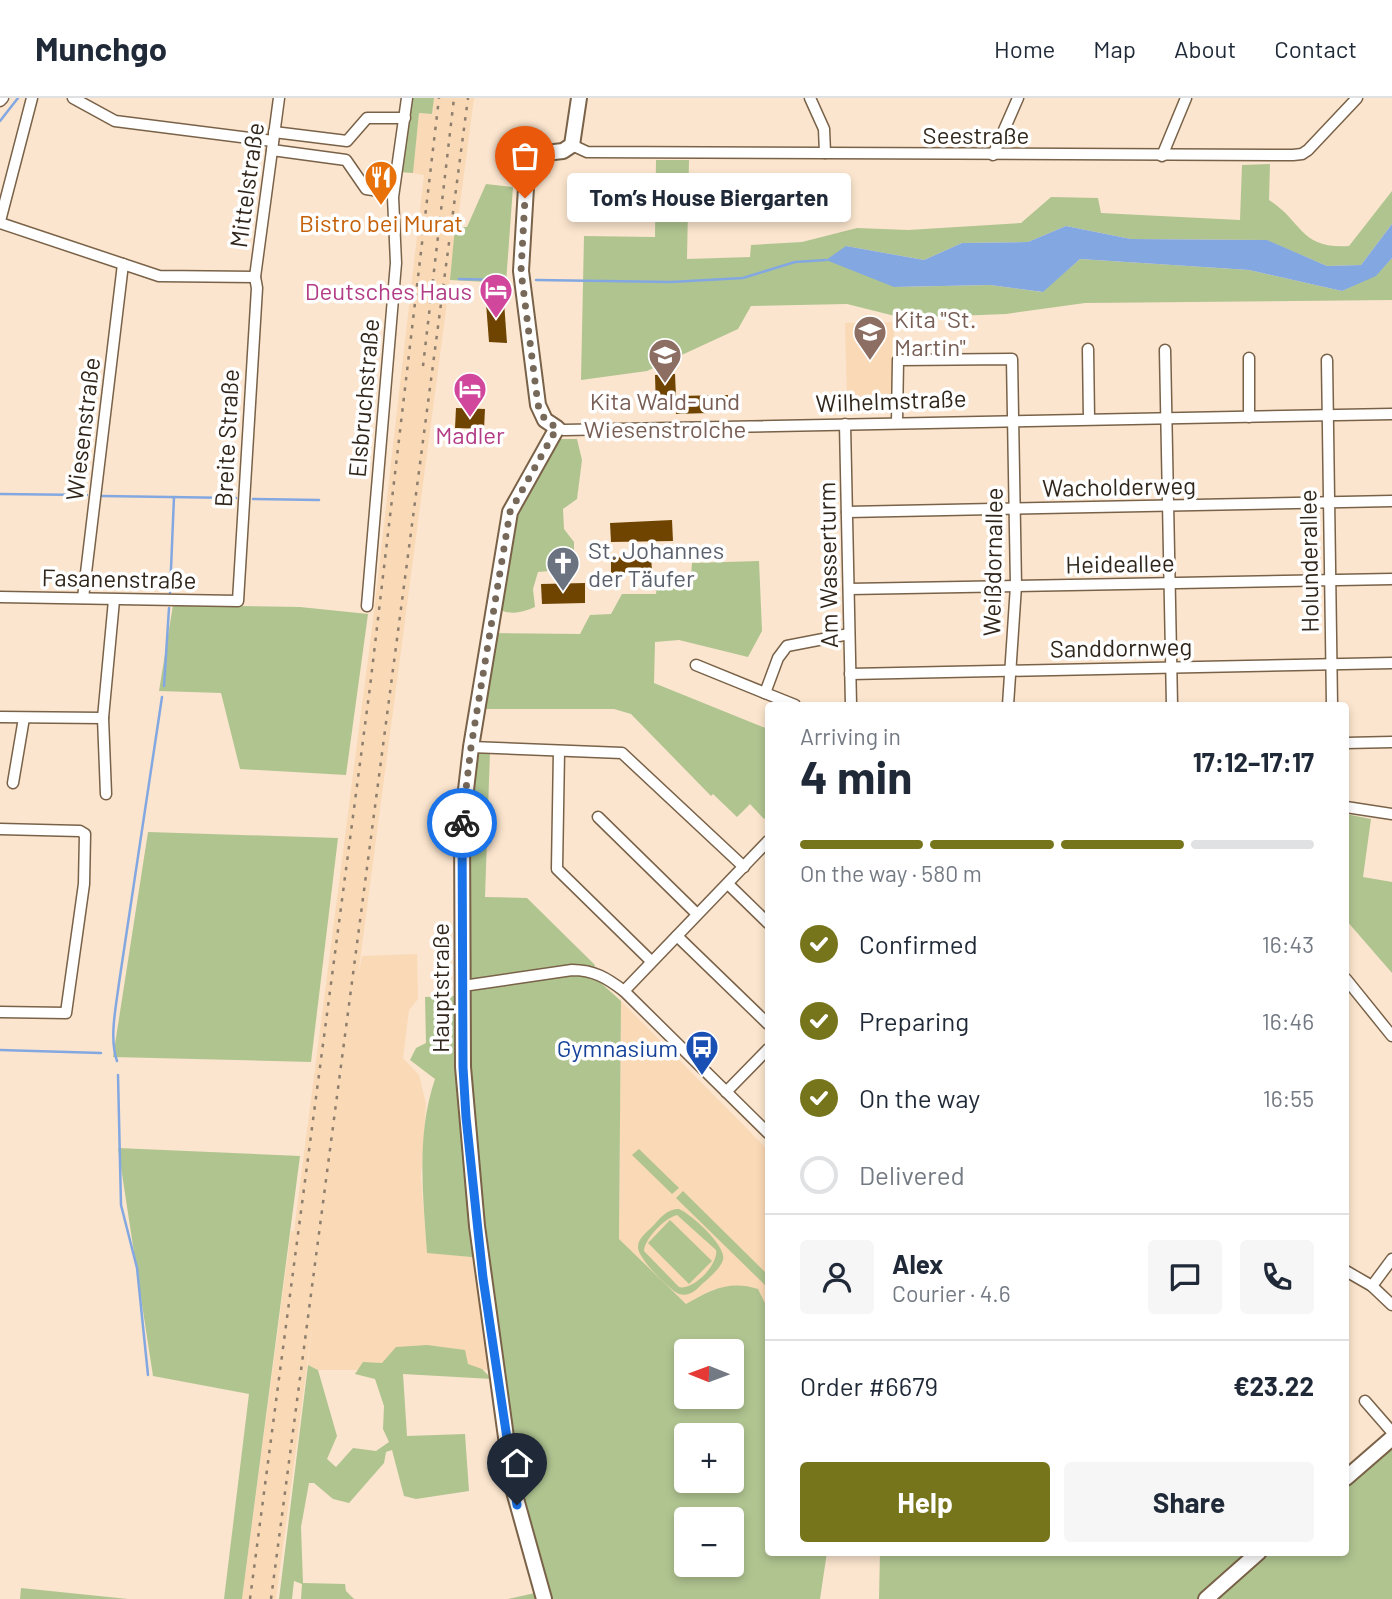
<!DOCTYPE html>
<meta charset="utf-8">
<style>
:root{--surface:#fff;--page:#f6f6f7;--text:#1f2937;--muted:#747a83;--line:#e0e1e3;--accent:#77751b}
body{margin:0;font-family:Barlow,sans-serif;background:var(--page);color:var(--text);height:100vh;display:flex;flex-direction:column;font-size:26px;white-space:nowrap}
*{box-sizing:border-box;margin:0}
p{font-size:23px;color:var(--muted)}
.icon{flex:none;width:38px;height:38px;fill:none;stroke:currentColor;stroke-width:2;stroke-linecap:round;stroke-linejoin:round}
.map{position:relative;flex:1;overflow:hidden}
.sheet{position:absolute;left:765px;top:604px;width:584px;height:854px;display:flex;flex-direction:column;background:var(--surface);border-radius:7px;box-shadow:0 4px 10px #0003}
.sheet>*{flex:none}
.needle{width:46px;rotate:271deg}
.controls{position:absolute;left:674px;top:1241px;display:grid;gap:14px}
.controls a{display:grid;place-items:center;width:70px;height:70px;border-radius:7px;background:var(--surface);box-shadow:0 4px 10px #0003;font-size:35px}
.pin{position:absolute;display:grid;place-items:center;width:60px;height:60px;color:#fff;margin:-72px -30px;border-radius:50% 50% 50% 0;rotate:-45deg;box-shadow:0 0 7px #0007}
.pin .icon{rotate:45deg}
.courier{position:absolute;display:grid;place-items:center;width:70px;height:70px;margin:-35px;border:5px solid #1a73e8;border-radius:50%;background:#fff;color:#222;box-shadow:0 2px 9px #0007}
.bubble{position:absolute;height:49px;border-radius:7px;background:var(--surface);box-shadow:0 4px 10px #0003;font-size:23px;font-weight:700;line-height:49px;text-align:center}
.head em{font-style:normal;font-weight:700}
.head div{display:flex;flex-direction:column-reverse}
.head{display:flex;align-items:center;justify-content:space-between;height:119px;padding:0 35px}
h1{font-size:46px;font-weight:700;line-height:52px}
.bar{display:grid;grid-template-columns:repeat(4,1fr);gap:10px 7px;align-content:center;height:84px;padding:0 35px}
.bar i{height:9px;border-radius:5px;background:var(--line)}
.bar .on{background:var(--accent)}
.bar p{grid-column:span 4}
.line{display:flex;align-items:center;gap:18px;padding:0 35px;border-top:2px solid var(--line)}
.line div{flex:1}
.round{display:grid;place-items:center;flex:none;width:74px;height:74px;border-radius:7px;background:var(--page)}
ol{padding:0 35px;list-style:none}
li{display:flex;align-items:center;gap:21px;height:77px}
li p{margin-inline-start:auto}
li .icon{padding:7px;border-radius:50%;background:var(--accent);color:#fff;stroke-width:4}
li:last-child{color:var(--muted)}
li i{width:38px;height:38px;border:4px solid var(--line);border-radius:50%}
.button{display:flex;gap:14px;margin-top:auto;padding:14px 35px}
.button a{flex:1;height:80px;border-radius:7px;background:var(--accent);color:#fff;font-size:28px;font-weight:700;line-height:80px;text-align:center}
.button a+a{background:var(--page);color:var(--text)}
header{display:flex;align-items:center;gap:42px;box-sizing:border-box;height:98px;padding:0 35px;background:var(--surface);border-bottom:2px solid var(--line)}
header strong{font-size:33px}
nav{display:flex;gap:38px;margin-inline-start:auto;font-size:24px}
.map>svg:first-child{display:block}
.built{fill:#fad9b6}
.green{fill:#b0c490;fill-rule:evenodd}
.water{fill:#83a8e1}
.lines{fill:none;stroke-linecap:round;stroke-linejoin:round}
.stream{stroke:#83a8e1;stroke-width:2.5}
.building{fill:#6f4400}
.street-casing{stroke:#796248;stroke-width:13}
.secondary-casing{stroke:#796248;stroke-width:18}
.street{stroke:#fff;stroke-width:10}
.secondary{stroke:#fff;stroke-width:14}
.rail{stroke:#8d7e6d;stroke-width:2.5;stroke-dasharray:3.5 7;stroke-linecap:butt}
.done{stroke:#77695a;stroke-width:7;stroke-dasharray:0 12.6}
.route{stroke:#1a73e8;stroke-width:9}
.labels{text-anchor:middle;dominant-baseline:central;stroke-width:7;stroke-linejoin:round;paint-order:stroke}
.street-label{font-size:24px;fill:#30261b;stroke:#fff}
.food-label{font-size:24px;fill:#c56008;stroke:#fff}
.hotel-label{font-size:24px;fill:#b23c85;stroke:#fff;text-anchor:end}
.education-label{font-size:24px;fill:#785e54;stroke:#fff;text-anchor:start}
.worship-label{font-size:24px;fill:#5b616d;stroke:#fff;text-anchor:start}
.transit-label{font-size:24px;fill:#164399;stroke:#fff;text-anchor:end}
</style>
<header>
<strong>Munchgo</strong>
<nav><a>Home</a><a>Map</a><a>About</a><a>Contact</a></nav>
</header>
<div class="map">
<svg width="1392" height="1501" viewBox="0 0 1392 1501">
<rect width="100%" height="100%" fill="#fbe5ce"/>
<g class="built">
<path d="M434,0H474L358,878L362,858L417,856L418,901L409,912L403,960L419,977L426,1006L421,1079L427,1154L479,1160L492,1272H318L308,1267L313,1223L276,1501H242L291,1133H294L373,522L424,77L413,75L419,15L432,16Z"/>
<path d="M894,224L895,302L847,303L845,225Z"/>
<path d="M621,903L768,1052V1211L758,1191H714L686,1206L619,1141Z"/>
</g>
<g class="green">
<path d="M411,0H434L432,16L419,15L413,75L399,74Z"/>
<path d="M656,62H689L687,161L750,159L751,147L802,144L857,130L908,132L1021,125L1051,99L1098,100L1101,115L1240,122L1242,67L1270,66L1269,102C1303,123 1299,151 1349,148L1392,93V126L1361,167L1327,168L1266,142L1131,141L1066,128L1028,144L962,145L924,162L846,148L895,189L990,187L1042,194L1080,161L1249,172L1342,193L1376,177L1392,160V202L1085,205L1006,216L903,220L847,206L751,208L738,231L647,273L581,282L584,138L655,139Z"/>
<path d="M486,86L513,89L506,185L450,182L455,129H467Z"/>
<path d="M559,341H577L582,362L577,401L563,411L564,431L574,444V463L560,472L538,474L533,491L535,509C523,514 511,518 499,511L515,417Z"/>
<path d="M759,463L762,533L748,559L679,542L655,544L654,585L768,631V718L764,721L750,706L737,719L713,696L711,698L631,616L614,611H478L491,535L580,536L590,517L611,516L622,496H656L658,477H691L692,465Z"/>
<path d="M173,507L300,509L368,516L346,677L240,671L221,595L159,593Z"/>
<path d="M476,653L490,654L485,799L527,800L595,867L592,877L621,903L619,1141L686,1206C711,1192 729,1182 758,1191L768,1211V1454H827L820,1501H508L544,1493L521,1408L482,1160L427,1155C423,1097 416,1037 435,981L410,962L416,950L426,945L425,899L454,898L465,906L468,867L466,724ZM686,1253H732V1298H686ZM686,1337H732V1382H686ZM686,1421H732V1466H686Z"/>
<path d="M1346,716L1371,721L1363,779L1392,784V875L1346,822Z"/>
<path d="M148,734L338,740L311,964L113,959Z"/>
<path d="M118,1050L300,1058L242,1501H224L249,1296L153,1278Z"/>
<path d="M639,1051L679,1090L672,1096L632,1057Z"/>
<path d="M683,1093L768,1177V1190L676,1100Z"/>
<path d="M679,1111C691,1116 727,1148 723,1162C720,1172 706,1182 698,1190C693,1195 687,1198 679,1196C669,1192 637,1159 638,1149C638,1140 647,1134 653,1128C661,1119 667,1111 679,1111ZM677,1117L716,1152C719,1166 693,1193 679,1189L644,1153C645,1140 665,1120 677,1117Z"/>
<path d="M670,1122L712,1163L689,1186L648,1145Z"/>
<path d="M427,1247L465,1252L468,1266L482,1271L492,1281L403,1276L407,1338L465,1336L469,1393L416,1401L404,1398L392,1352L386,1354L384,1365L349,1405L333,1401L314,1385H309L301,1429L303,1485L345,1486L346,1493L354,1501H301L302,1486L294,1483L292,1501H279L308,1267L318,1272L337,1338L327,1361L336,1369L353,1350L376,1353L389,1344L383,1331L384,1308L375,1281L355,1276L363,1264L382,1265L396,1249Z"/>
<path d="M1392,1344V1501H1212L1265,1454H1346V1384Z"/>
<path d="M880,1454H1254L1201,1501H879Z"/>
<path d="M21,1490L128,1501H20Z"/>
</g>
<path class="water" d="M1392,126V160L1376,178L1342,193L1249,172L1080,161L1043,194L990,187L894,189L826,162L846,148L924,162L962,145L1028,144L1066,128L1131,141L1267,142L1327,168L1361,167Z"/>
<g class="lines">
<g class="stream">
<path d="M0,23L18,0"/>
<path d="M459,181L505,182"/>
<path d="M536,182L671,184L743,180L795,164L826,162"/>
<path d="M0,396L87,397"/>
<path d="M102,398L236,400"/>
<path d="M253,401L319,402"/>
<path d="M170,495L174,399"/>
<path d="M164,588L169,510"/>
<path d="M0,952L101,955"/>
<path d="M117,963C109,940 116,909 119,885L162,599"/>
<path d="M118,977L121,1107L137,1170L148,1277"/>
</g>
</g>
<g class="building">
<path d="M504,204L507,245L489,244L486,205Z"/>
<path d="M675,276L676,298L728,297V306L708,309L709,315L676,316V310L656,311L655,277Z"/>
<path d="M456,310L485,311L484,331L455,330Z"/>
<path d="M672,422L673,443L611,444L610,425Z"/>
<path d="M651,457L652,474L611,476V460Z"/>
<path d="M585,485V505L542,506L541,486Z"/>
</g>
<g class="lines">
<defs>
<g id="street">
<path d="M73,0L115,23L273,43"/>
<path d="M810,0L824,31L825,55"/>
<path d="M0,3L3,0"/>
<path d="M274,34L347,43L367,20H405"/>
<path d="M572,47L587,54L1293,57L1302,56L1308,52L1357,0"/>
<path d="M272,52L346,62L366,91L393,95"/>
<path d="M993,57L1018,0"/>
<path d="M1162,58L1186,0"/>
<path d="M0,123L32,0"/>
<path d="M0,125L159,178L255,179"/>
<path d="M1088,251L1089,321"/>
<path d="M1165,252L1172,607"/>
<path d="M1249,260V319"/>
<path d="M1327,262L1332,607"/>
<path d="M897,324L898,262L1012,261L1016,488L1008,607"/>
<path d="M845,326L851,607"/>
<path d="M557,330L564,332L1392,316"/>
<path d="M847,414L1392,403"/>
<path d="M849,491L1392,481"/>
<path d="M0,499L238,503L257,190L255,179L279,0"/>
<path d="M83,500L123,166"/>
<path d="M367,508L396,165L393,99L407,0"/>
<path d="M696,567L765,595"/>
<path d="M850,576L1392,565"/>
<path d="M795,607L765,595L778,560L787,548L849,536"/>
<path d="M0,619L103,620"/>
<path d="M1346,645L1392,644"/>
<path d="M471,649L622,655L744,769"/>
<path d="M559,653L557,771L651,863"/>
<path d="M13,685L24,620"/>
<path d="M106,696L103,620L114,502"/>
<path d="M1346,709L1392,716"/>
<path d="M598,719L697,816"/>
<path d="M0,731L80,733L85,736L84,786L66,915L0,914"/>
<path d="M728,786L768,825"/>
<path d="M677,838L768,926"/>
<path d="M1346,881L1392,938"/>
<path d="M463,888L572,872C594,872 607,880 624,893L768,1035"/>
<path d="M624,893L768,743"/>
<path d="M726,994L768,951"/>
<path d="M1346,1173L1372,1188L1392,1207"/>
<path d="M1372,1188L1392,1161"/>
<path d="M1365,1303L1392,1334"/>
</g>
<g id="secondary">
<path d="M1346,1380L1392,1340"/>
<path d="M544,1501L513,1390L477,1128L463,969L462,726L471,649L510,414L557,330L545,322L538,307L521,173L527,73L529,63L536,56L563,53L572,47L579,0"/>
<path d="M1206,1501L1259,1454"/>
</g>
</defs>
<use href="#street" class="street-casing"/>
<use href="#secondary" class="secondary-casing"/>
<use href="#street" class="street"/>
<use href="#secondary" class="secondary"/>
<g class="rail">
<path d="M423,268L454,0"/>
<path d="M250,1501L370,589L439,0"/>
<path d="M271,1501L468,0"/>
</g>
</g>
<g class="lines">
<path class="done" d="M462,725L471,649L510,414L557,330L545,322L538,307L521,173L525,100"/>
<path class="route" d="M462,725L463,969L466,1019L483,1180L517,1407"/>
</g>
<defs>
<symbol id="restaurant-pin" viewBox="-11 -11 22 30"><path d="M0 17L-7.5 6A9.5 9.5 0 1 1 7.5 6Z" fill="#e8710a" stroke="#fff"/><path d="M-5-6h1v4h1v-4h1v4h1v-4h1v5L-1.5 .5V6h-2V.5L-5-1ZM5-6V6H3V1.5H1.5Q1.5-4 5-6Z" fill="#fff"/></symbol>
<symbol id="hotel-pin" viewBox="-11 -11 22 30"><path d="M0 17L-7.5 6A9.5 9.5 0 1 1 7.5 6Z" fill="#d1479c" stroke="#fff"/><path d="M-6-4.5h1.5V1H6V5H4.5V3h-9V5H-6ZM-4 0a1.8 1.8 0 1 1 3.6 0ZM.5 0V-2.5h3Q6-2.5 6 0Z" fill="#fff"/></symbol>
<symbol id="school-pin" viewBox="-11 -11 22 30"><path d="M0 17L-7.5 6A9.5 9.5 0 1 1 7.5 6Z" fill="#8d6e63" stroke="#fff"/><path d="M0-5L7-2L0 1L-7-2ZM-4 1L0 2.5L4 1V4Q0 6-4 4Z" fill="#fff"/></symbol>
<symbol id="church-pin" viewBox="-11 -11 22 30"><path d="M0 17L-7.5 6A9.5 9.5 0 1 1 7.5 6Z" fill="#6b7280" stroke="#fff"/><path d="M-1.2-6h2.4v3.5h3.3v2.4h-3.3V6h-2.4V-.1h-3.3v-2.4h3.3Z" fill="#fff"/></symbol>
<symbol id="bus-pin" viewBox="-11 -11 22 30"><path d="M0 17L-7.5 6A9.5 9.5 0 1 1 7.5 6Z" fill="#1a4fb4" stroke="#fff"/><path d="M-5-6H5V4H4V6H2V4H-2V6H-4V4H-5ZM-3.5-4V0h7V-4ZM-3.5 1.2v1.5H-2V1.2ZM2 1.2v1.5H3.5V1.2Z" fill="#fff"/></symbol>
</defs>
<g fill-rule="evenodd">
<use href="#restaurant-pin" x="362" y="60" width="38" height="52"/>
<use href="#hotel-pin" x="477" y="173" width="38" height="52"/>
<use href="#school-pin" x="851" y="215" width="38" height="52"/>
<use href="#school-pin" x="646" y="238" width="38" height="52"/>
<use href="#hotel-pin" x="451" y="272" width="38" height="52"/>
<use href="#church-pin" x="544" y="446" width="38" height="52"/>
<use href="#bus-pin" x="683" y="930" width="38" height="52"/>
</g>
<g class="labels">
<g class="street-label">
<text x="976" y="36">Seestraße</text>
<text transform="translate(246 87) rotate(-82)">Mittelstraße</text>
<text transform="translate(363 300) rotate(-85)">Elsbruchstraße</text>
<text transform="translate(891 302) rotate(-2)">Wilhelmstraße</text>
<text transform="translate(82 331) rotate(-83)">Wiesenstraße</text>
<text transform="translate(226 340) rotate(-87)">Breite Straße</text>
<text transform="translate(1119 388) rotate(-1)">Wacholderweg</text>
<text transform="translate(1308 463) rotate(-91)">Holunderallee</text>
<text transform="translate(992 464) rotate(-89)">Weißdornallee</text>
<text transform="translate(1120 465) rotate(-1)">Heideallee</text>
<text transform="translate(827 467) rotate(-91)">Am Wasserturm</text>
<text transform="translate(119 480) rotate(1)">Fasanenstraße</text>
<text transform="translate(1121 549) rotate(-1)">Sanddornweg</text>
<text transform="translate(439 890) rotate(-90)">Hauptstraße</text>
</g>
<g class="food-label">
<text x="381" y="124">Bistro bei Murat</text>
</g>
<g class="hotel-label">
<text x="472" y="192">Deutsches Haus</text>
<text x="470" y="336" text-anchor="middle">Madler</text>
</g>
<g class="education-label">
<text x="894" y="220">Kita "St.<tspan x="894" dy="28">Martin"</tspan></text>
<text x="665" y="302" text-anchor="middle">Kita Wald- und<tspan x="665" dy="28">Wiesenstrolche</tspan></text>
</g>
<g class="worship-label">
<text x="588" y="451">St. Johannes<tspan x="588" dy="28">der Täufer</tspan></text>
</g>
<g class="transit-label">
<text x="678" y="949">Gymnasium</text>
</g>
</g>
</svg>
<div class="controls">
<a><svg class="needle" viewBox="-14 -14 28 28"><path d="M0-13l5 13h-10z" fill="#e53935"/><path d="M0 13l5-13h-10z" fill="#747a83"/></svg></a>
<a>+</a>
<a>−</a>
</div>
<div class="pin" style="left:525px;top:100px;background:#ea580c"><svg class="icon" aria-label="bag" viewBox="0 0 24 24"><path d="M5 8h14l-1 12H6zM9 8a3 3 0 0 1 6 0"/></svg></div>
<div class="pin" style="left:517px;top:1407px;background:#1f2937"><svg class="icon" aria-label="home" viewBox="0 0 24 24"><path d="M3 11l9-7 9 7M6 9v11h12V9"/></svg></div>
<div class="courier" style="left:462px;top:725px"><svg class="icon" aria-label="bike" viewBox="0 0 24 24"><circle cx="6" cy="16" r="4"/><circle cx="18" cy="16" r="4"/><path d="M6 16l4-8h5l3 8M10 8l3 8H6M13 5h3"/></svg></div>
<div class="bubble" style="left:567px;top:75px;width:284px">Tom’s House Biergarten</div>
<section class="sheet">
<div class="head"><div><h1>4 min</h1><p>Arriving in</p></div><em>17:12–17:17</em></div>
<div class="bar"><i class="on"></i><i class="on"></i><i class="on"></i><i></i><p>On the way · 580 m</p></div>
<ol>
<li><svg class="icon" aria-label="check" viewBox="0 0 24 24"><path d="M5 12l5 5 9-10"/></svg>Confirmed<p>16:43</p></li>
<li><svg class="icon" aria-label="check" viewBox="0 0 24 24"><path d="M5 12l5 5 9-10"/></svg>Preparing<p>16:46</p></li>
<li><svg class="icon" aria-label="check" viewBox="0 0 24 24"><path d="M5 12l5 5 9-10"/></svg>On the way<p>16:55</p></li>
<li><i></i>Delivered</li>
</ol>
<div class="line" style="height:126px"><a class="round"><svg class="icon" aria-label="person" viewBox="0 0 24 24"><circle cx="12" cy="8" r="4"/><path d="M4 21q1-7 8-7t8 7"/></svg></a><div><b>Alex</b><p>Courier · 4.6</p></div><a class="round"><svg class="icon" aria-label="chat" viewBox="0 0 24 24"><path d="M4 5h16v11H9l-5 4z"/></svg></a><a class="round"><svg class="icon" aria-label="phone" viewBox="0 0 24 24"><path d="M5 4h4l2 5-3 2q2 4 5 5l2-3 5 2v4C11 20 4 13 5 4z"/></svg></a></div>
<div class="line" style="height:91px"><div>Order #6679</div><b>€23.22</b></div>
<div class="button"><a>Help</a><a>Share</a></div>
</section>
</div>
